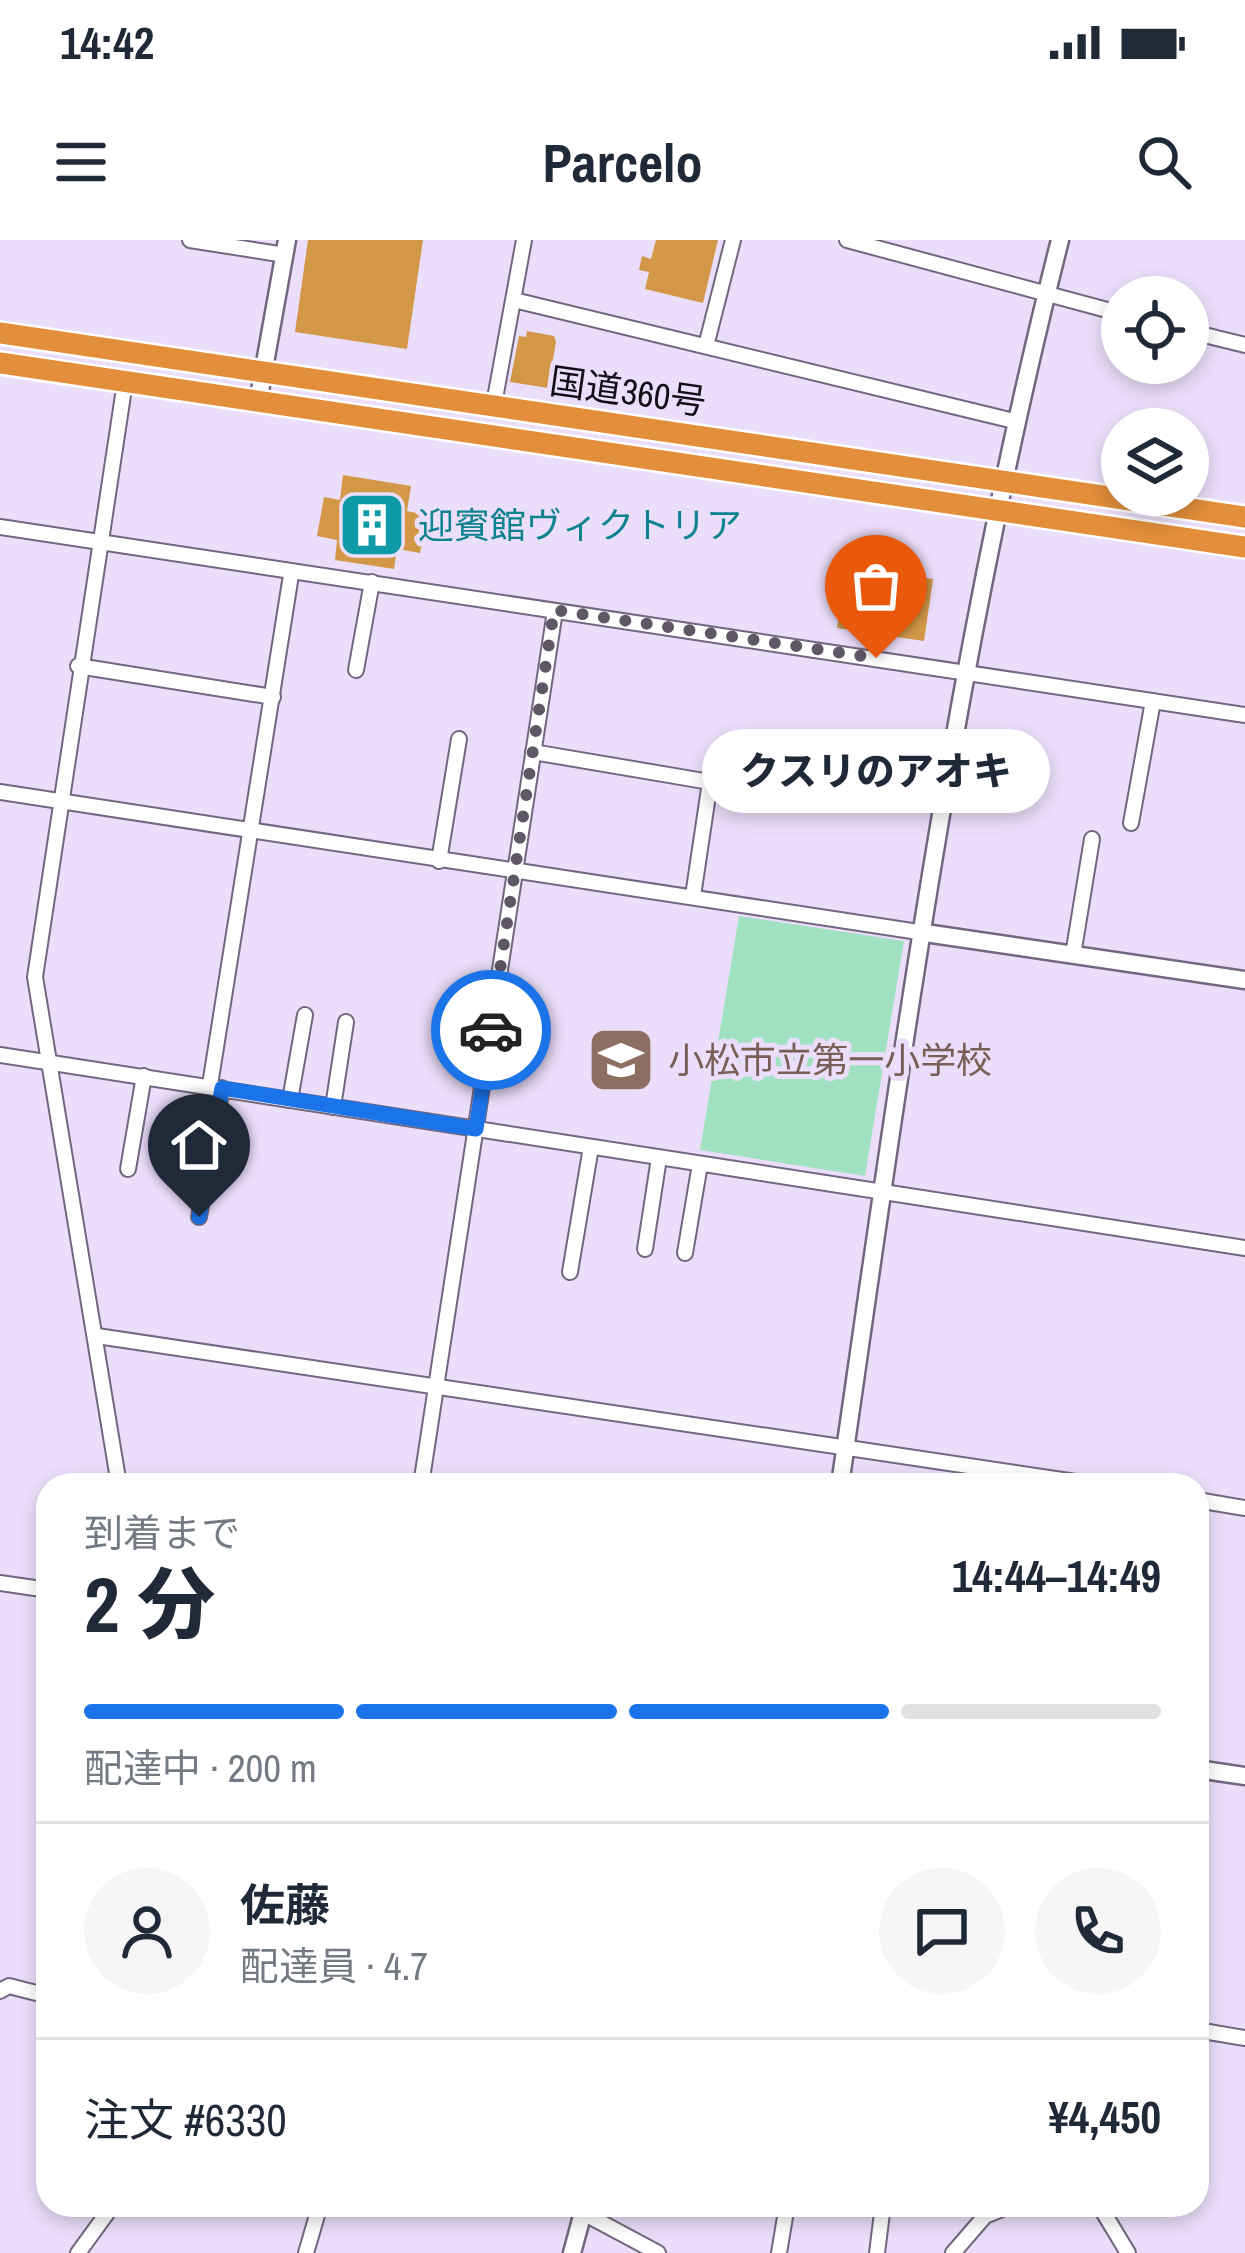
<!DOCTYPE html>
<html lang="ja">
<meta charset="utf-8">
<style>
:root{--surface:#fff;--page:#f6f6f7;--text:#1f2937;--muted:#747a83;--line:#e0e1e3;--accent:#1a73e8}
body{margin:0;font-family:"Archivo Narrow","Noto Sans JP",sans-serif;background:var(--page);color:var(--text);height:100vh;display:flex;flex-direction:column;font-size:45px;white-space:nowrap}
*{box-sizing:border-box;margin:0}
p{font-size:39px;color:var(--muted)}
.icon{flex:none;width:66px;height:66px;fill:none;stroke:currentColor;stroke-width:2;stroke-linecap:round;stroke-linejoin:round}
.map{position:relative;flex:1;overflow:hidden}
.sheet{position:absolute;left:36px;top:1233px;width:1173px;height:744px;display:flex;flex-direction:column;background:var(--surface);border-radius:36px;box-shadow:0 6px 18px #0003}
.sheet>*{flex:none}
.tools{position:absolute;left:1101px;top:36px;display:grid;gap:24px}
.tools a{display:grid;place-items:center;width:108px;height:108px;border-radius:50%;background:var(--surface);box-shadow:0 6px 18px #0003;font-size:60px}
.pin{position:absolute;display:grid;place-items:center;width:102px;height:102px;color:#fff;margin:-123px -51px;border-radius:50% 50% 50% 0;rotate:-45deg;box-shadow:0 0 12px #0007}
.pin .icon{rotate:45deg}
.courier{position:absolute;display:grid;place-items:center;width:120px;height:120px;margin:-60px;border:9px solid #1a73e8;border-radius:50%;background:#fff;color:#222;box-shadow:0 3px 15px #0007}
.bubble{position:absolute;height:84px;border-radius:42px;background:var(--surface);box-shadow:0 6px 18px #0003;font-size:39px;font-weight:800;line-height:84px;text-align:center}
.headline em{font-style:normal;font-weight:800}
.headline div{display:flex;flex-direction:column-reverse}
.headline{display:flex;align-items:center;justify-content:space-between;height:204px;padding:0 48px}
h1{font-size:78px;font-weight:800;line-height:90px}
.bar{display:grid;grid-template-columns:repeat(4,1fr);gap:18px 12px;align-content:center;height:144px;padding:0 48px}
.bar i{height:15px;border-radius:9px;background:var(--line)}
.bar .on{background:var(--accent)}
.bar p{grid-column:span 4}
.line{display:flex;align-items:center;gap:30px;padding:0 48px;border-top:3px solid var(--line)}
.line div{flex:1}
.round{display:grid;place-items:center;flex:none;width:126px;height:126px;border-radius:63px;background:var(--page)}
.status{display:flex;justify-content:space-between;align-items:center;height:84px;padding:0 60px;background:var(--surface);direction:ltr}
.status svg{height:33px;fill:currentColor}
header{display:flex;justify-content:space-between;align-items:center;height:156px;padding:0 48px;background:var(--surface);font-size:54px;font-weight:800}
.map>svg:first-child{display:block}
.green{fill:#a0e1c1}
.building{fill:#d29848}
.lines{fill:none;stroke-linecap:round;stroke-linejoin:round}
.minor-casing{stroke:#72677f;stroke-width:18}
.tertiary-casing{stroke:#72677f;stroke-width:21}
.trunk-casing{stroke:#fff;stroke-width:26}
.minor{stroke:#fff;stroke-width:14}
.tertiary{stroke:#fff;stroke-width:16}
.trunk{stroke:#e28e3b;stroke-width:21}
.done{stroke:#5e5766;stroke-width:12;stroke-dasharray:0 21.6}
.route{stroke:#1a73e8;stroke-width:15}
.labels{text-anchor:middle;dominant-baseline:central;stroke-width:10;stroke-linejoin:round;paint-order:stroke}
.street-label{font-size:36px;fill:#120e17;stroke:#ebdefa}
.culture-label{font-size:36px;fill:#0d838f;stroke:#ebdefa;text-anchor:start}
.education-label{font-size:36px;fill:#785e54;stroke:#ebdefa;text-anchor:start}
</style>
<div class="status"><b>14:42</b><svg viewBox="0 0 49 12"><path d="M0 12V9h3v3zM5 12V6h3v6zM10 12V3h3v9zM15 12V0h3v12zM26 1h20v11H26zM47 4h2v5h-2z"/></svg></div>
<header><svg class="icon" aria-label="menu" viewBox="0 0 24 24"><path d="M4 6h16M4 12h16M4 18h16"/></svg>Parcelo<svg class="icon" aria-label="search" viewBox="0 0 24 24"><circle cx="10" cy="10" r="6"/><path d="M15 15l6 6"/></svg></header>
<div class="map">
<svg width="1245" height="2013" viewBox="0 0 1245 2013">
<rect width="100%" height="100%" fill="#ebdefa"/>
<path class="green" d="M739,676L904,701L865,936L700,910Z"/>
<g class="building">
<path d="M308,0H423L407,109L295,92Z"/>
<path d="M656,0H718L703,63L645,49L649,32L639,30L642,16L651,19Z"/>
<path d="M527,91L554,96L556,102L548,148L510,142L519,96L526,97Z"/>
<path d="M343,235L411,246L407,271L427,275L420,313L397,309L394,329L335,320L337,300L317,296L324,257L340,260Z"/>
<path d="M846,326L933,339L924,401L837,388Z"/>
</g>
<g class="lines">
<defs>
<g id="minor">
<path d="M190,0L285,15"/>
<path d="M847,0L1122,74"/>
<path d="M514,60L1014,181"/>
<path d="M1188,91L1245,105"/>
<path d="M706,106L733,0"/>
<path d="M494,164L524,0"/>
<path d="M0,287L1245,475"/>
<path d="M78,426L273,457"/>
<path d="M356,430L372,342"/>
<path d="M533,512L710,542L693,656"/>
<path d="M0,552L925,693"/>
<path d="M1131,583L1153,461"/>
<path d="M439,621L459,499"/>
<path d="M1073,715L1092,599"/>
<path d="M0,815L1245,1008"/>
<path d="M210,845L291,335"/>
<path d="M290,860L305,775"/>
<path d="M333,867L346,782"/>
<path d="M128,929L144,836"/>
<path d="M199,977L222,848"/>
<path d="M645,1009L659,918"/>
<path d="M685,1013L700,924"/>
<path d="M570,1032L591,907"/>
<path d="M97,1096L1096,1245"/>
<path d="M119,1245L35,737L125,142"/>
<path d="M421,1245L555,371"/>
<path d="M1197,1260L1245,1268"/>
<path d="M0,1343L48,1350"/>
<path d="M0,1751L9,1746L48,1756"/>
<path d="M1197,1790L1245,1798"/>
<path d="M1099,1965L1128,2013"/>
<path d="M583,1967L587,1975L658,2013"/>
<path d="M78,2013L113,1965"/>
<path d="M306,2013L320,1965"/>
<path d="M779,2013L787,1965"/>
<path d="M877,2013L883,1965"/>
<path d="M953,2013L985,1976L1012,1965"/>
</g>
<g id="tertiary">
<path d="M258,162L287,0"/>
<path d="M925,693L1245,740"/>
<path d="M840,1245C900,829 956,408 1060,0"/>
<path d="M1197,1529L1245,1536"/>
<path d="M572,2013L585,1965"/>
</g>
<g id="trunk">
<path d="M0,93L1245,277"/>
<path d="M0,123L1245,307"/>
</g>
</defs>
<use href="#minor" class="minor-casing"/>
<use href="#tertiary" class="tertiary-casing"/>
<use href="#trunk" class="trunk-casing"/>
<use href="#minor" class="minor"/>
<use href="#tertiary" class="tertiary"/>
<use href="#trunk" class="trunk"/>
</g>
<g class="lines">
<path class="done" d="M491,790L554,370L876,418"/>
<path class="route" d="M199,977L222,848L476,889L491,790"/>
</g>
<defs>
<symbol id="building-square" viewBox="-11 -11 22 22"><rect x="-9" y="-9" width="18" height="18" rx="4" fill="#0f9aa8" stroke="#ebdefa"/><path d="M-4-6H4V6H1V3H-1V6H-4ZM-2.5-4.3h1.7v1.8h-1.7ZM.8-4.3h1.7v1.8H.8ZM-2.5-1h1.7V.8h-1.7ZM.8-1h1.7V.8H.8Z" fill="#fff"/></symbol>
<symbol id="school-square" viewBox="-11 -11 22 22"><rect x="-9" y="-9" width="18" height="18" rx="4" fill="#8d6e63" stroke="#ebdefa"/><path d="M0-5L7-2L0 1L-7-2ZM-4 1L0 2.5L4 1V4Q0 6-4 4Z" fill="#fff"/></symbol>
</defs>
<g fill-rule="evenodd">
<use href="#building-square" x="334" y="247" width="76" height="76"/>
<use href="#school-square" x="583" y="782" width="76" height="76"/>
</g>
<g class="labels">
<g class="street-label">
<text transform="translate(628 151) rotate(8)">国道360号</text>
</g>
<g class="culture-label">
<text x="418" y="285">迎賓館ヴィクトリア</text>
</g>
<g class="education-label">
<text x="668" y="820">小松市立第一小学校</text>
</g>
</g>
</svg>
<div class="tools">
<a><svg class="icon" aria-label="locate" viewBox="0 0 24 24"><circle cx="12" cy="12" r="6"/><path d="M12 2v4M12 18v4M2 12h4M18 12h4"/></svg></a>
<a><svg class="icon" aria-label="layers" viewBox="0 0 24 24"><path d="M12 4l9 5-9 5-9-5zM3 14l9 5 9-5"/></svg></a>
</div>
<div class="pin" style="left:876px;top:418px;background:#ea580c"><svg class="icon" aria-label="bag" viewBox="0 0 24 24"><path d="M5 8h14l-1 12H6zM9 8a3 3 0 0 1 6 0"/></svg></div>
<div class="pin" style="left:199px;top:977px;background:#1f2937"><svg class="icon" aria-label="home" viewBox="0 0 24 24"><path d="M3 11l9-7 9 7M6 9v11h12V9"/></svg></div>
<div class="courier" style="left:491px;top:790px"><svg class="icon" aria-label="car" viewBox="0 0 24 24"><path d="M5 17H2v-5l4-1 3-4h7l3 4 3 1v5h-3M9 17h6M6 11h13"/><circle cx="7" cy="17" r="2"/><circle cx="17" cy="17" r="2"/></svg></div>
<div class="bubble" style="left:702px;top:489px;width:348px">クスリのアオキ</div>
<section class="sheet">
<div class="headline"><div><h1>2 分</h1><p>到着まで</p></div><em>14:44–14:49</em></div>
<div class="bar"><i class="on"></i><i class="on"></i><i class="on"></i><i></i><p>配達中 · 200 m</p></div>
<div class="line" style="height:216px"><a class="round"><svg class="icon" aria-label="person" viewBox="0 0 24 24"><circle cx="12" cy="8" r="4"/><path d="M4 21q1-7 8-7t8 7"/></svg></a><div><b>佐藤</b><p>配達員 · 4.7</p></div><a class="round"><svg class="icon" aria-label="chat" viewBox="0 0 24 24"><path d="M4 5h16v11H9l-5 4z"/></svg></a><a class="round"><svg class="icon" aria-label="phone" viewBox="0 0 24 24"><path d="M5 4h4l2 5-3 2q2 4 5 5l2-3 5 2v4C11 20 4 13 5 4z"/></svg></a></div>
<div class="line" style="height:156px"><div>注文 #6330</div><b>¥4,450</b></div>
</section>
</div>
